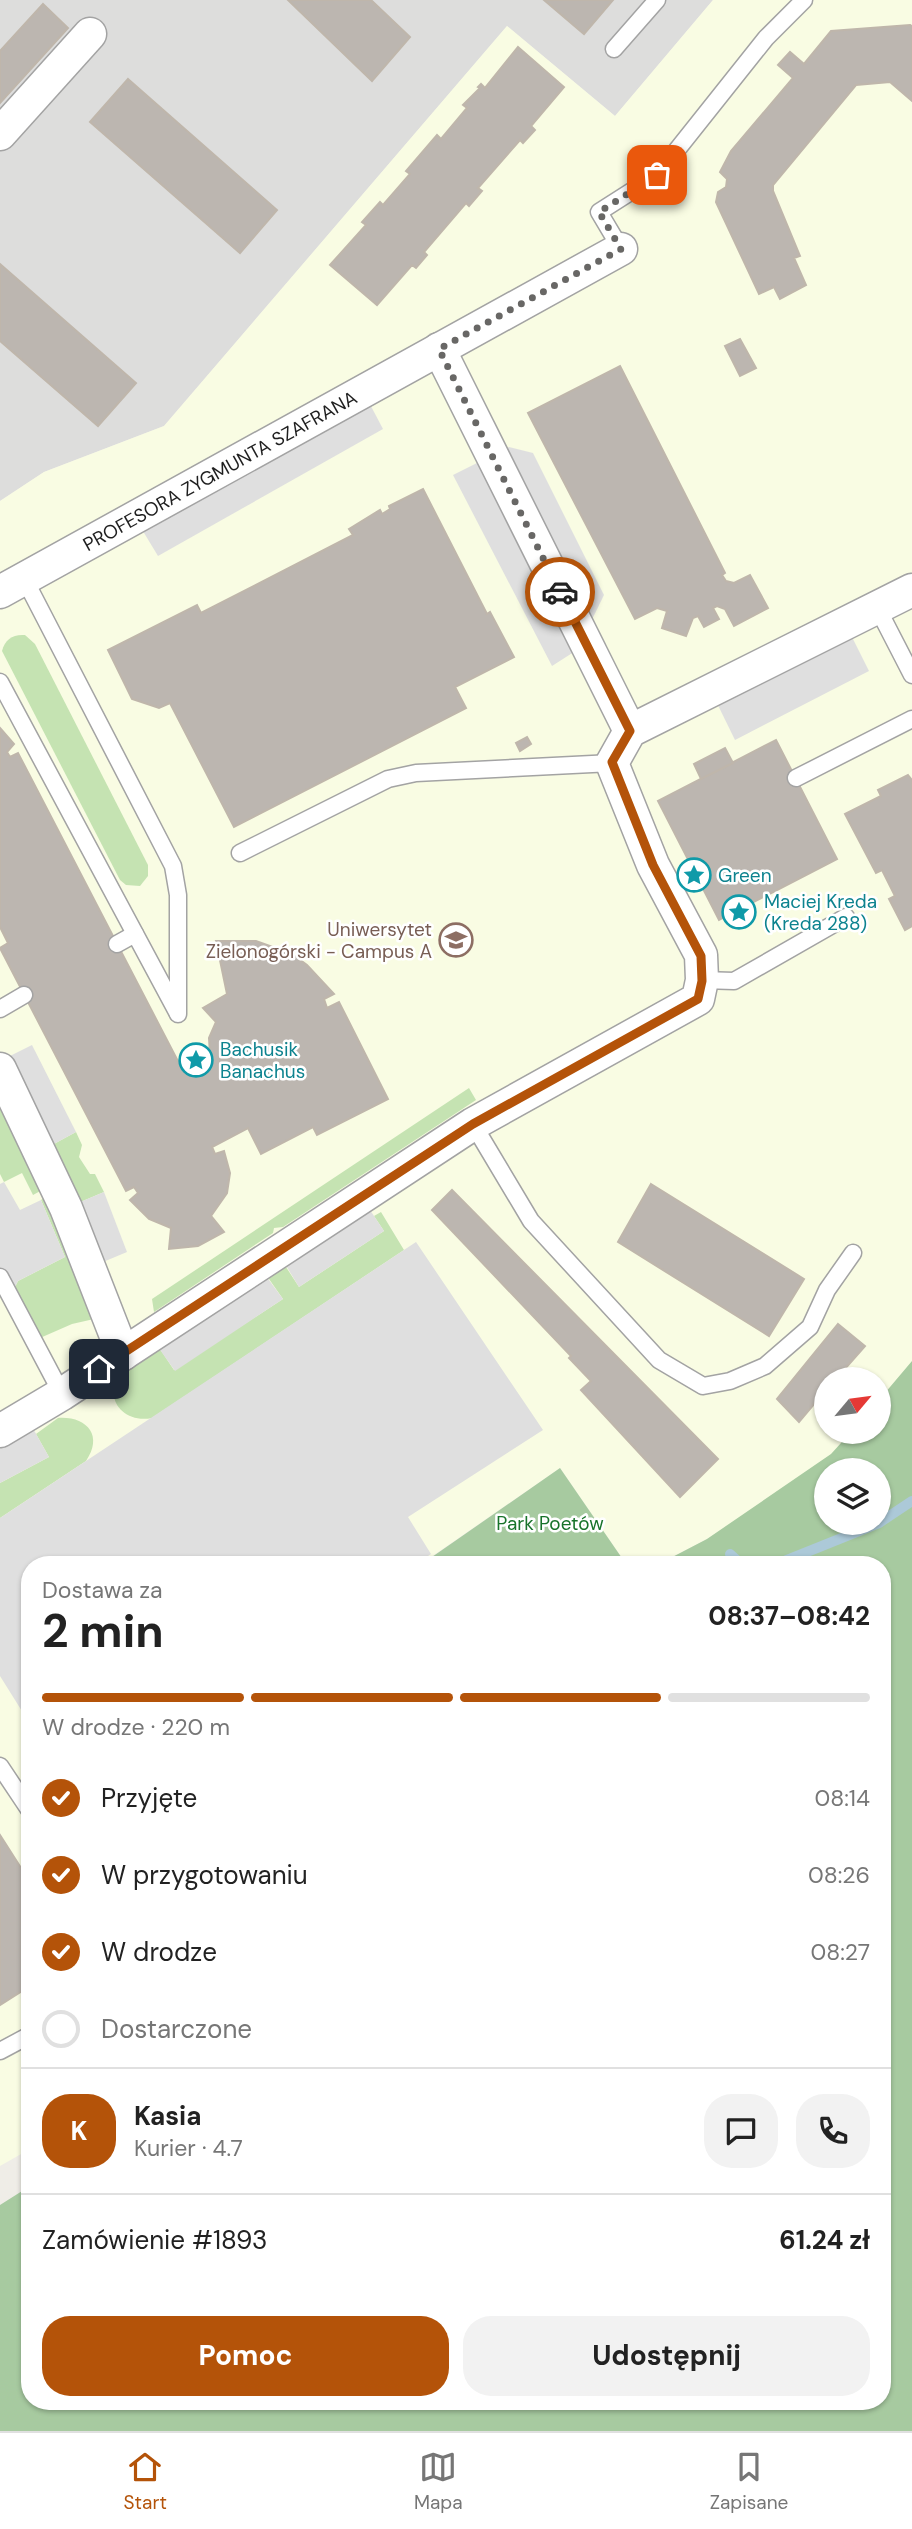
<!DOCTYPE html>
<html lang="pl">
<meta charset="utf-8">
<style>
:root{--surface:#fff;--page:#f2f2f2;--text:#222;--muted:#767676;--line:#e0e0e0;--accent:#b45309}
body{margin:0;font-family:"DM Sans",sans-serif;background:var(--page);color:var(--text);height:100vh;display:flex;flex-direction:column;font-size:26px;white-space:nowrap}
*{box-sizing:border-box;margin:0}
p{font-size:23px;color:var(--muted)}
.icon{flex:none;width:38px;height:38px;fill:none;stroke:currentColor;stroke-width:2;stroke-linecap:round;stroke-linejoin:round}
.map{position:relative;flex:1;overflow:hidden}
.drawer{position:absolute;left:21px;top:1556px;width:870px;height:854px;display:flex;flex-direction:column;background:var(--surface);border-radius:28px;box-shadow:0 2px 5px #0004}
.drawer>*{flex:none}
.needle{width:46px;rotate:61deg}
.buttons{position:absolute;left:814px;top:1367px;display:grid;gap:14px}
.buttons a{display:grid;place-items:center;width:77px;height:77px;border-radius:50%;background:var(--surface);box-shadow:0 2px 5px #0004;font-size:35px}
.pin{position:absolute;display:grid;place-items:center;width:60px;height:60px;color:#fff;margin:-30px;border-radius:14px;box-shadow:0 4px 10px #0006}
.courier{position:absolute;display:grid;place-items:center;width:70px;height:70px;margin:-35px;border:5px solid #b45309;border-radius:50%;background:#fff;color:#222;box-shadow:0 2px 9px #0007}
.head em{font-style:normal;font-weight:700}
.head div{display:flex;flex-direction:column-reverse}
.head{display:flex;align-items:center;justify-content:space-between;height:119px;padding:0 21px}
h1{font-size:46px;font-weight:700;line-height:52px}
.bar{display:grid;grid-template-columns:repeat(4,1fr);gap:10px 7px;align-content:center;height:84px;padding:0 21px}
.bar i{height:9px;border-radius:5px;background:var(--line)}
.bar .on{background:var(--accent)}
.bar p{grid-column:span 4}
.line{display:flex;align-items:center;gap:18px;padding:0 21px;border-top:2px solid var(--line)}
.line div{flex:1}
.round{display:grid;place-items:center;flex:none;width:74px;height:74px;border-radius:28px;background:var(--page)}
ol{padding:0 21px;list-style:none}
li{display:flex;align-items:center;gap:21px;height:77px}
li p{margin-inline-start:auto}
li .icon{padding:7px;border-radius:50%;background:var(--accent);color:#fff;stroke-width:4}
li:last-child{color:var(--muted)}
li i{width:38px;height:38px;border:4px solid var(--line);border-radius:50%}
.action{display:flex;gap:14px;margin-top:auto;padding:14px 21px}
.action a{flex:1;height:80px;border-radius:28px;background:var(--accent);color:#fff;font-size:28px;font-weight:700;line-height:80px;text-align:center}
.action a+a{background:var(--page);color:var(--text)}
.tab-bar{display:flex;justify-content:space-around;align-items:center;height:98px;border-top:2px solid var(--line);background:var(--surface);font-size:19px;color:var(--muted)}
.tab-bar a{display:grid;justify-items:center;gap:4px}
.tab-bar .on{color:var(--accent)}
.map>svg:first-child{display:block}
.residential{fill:#dddddc}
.education{fill:#f9fce3;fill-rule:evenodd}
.grass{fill:#c5e3b2}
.forest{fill:#a7caa0;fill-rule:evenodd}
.parking{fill:#dfdfdf}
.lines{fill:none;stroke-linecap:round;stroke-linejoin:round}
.stream{stroke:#acc9d8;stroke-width:10}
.building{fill:#bcb6b0;stroke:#bfb6ab;stroke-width:2}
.service-casing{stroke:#a3a3a3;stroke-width:19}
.minor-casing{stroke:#a3a3a3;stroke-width:35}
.service{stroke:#fff;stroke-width:16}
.minor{stroke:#fff;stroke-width:32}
.done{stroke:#686765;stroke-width:7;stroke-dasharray:0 12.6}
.route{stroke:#b45309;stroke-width:9}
.labels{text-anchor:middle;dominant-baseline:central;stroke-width:5;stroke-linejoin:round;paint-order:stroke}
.street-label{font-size:19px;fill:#1f1f1f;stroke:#fff}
.culture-label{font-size:19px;fill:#0d838f;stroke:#fff;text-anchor:start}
.education-label{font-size:19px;fill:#785e54;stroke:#fff;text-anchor:end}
.park-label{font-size:19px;fill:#18732a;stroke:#fff}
</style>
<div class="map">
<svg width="912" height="2431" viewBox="0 0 912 2431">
<rect width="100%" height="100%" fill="#efede7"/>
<path class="residential" d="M0,0H713L615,116L507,26L164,426L44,472L0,501Z"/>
<path class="education" d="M713,0H912V1413L707,1539L659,1564H626L560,1468L421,1564H30V2149L0,2166V501L44,472L164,426L507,26L615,116ZM826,1379H878V1432H826Z"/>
<g class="grass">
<path d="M25,635L35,644L148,865V876L140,886L126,885L120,880L2,651C5,639 13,634 25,635Z"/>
<path d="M469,1088L476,1100L283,1227L274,1228L273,1233L154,1312L152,1299Z"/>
<path d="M0,1101L44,1189L33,1195L22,1173L4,1182L0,1174Z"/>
<path d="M76,1132L82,1145L79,1157L90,1174H95L104,1192L78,1203L52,1145Z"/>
<path d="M47,1196L94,1319L72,1324L40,1338L14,1289L18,1281L65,1257L41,1200Z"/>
<path d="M381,1212L404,1250L152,1418C124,1424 101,1398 122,1374C130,1365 148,1353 160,1349L174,1370L283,1299L269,1279L270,1274L282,1266L286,1267L299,1287L384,1231L374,1216Z"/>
<path d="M58,1418C86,1416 104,1435 86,1461L0,1518V1483L49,1457L36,1434Z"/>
</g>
<g class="forest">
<path d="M912,1361V2431H0V2205L30,2186V2401H882V1564H659L707,1539L831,1454L851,1432H878L879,1400ZM826,1470H878V1522H826Z"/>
<path d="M560,1468L626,1564H421L432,1557Z"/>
</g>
<g class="parking">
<path d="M363,391L383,429L158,556L135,518Z"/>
<path d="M509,447L533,453L604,595L577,650L552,666L453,475Z"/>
<path d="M845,623L869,671L735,740L710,689Z"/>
<path d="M32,1045L76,1132L52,1145L8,1057Z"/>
<path d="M4,1182L20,1210L41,1200L65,1257L18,1281L14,1289L0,1296V1184Z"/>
<path d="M104,1192L127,1252L103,1262L66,1208Z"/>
<path d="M368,1207L384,1231L299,1287L285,1264Z"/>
<path d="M416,1242L543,1430L408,1517L431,1554L416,1564H30V1724L0,1676V1518Z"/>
<path d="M266,1276L283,1299L175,1371L158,1347Z"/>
<path d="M26,1416L49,1457L0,1483V1430Z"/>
</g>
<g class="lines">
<g class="stream">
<path d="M730,1554L741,1564"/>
<path d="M777,1564L879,1523L912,1501"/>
</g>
</g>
<g class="building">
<path d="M288,0H371L410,37L372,81Z"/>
<path d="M544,0H613L584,34Z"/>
<path d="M43,4L68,28L0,103V51Z"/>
<path d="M910,25L912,26V101L890,82L856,85L773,185V191L800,256L794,258L806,285L780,299L774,287L759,294L716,202L718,192L726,187L727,179L720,172L731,151L793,78L778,65L790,52L804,64L831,31Z"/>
<path d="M518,47L564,87L531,126L535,130L523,143L520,140L478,188L482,191L469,206L466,203L424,252L427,255L416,268L412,265L377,305L330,265L366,225L362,222L380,202L383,205L410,174L406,171L437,135L441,139L467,108L463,105L480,88L478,87L481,84L485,88Z"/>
<path d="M128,79L277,210L240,253L90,122Z"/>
<path d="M0,264L136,383L98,426L0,341Z"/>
<path d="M740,339L756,368L740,376L725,346Z"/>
<path d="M620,366L725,573L722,575L726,581L734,583L750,575L768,608L734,626L725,609L717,606L713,608L719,619L704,627L698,616L693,618L686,636L662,628L667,611L657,608L635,619L528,413Z"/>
<path d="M423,489L487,614L490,612L514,657L455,687L466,708L234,827L170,703L159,708L132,699L108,650L197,605L201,613L353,535L349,529L380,510L382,514L390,509L389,506Z"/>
<path d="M0,728L14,744L7,752L10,757L18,753L182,1069L210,1055L209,1038L216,1022L203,1008L227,994L216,941H256L292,954L307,965L334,994L324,999L327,1008L339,1002L388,1099L317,1135L313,1127L261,1154L248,1128L212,1147L215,1154L224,1151L230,1173L227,1193L211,1216L224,1232L198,1246L169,1249L171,1228L149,1219L130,1200L138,1193L134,1187L126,1191L0,948L8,943L0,927Z"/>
<path d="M527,737L531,744L520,751L516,743Z"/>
<path d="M776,740L837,859L719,920L658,801Z"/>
<path d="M725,748L733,763L701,779L694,764Z"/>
<path d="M908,775L912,780V926L905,930L889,899L895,896L882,870L876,873L845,814L881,796L878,790Z"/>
<path d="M651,1184L804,1279L769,1336L618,1242Z"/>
<path d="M452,1190L718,1459L680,1497L581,1390L591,1381L569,1358L571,1356L432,1210Z"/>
<path d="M838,1324L865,1346L836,1379H826V1390L799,1422L777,1399Z"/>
<path d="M0,1835L30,1882V1986L0,2005Z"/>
</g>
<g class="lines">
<defs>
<g id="service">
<path d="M614,49L657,0"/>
<path d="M621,249L599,212L657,175L766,38L804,0"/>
<path d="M24,578L173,866L178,895V1014"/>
<path d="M877,607L912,675"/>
<path d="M0,682L177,1012"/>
<path d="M796,778L912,719"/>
<path d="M240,853L388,779L416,773L612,763"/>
<path d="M117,944L135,934"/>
<path d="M702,980L734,981L846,917"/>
<path d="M0,1009L24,995"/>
<path d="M473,1124L531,1221L659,1360L703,1386L730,1381L765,1366L810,1327L827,1290L853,1253"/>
<path d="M0,1277L62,1394"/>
<path d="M0,1766L30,1811"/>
<path d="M0,2051L30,2035"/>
</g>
<g id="minor">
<path d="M0,134L90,34"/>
<path d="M439,349L630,731"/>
<path d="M0,592L621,249"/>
<path d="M0,1069L66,1208L123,1354"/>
<path d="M0,1431L62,1394L473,1124L698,999L702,980L701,955L653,865L612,763L630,731L912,590"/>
</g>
</defs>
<use href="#service" class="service-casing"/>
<use href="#minor" class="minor-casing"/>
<use href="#service" class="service"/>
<use href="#minor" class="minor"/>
</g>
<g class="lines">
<path class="done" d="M560,592L439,349L621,249L599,212L657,175"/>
<path class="route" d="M99,1369L473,1124L698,999L702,981L701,956L653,865L612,762L630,731L560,592"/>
</g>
<defs>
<symbol id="sight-ring" viewBox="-11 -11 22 22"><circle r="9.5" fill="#fff" stroke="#0f9aa8" stroke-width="1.5"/><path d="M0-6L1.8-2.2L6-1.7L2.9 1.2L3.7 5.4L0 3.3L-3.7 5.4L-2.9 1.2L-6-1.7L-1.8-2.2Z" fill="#0f9aa8"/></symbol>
<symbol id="university-ring" viewBox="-11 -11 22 22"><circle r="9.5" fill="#fff" stroke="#8d6e63" stroke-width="1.5"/><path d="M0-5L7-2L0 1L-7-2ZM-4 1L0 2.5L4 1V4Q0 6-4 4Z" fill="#8d6e63"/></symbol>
</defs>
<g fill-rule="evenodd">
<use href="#sight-ring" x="675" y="856" width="38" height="38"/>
<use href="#sight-ring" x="720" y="893" width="38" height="38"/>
<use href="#university-ring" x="437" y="921" width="38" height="38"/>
<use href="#sight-ring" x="177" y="1041" width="38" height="38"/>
</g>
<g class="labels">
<g class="street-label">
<text transform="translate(220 471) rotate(-29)">PROFESORA ZYGMUNTA SZAFRANA</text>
</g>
<g class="culture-label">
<text x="718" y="875">Green</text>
<text x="764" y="901">Maciej Kreda<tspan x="764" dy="22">(Kreda 288)</tspan></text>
<text x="220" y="1049">Bachusik<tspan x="220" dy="22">Banachus</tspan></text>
</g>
<g class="education-label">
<text x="432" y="929">Uniwersytet<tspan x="432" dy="22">Zielonogórski - Campus A</tspan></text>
</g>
<g class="park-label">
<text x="550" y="1523">Park Poetów</text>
</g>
</g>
</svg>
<div class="buttons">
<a><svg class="needle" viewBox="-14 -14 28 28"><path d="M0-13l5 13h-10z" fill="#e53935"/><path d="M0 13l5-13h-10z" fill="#767676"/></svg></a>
<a><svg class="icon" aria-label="layers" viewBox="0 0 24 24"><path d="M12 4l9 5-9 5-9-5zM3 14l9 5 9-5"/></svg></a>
</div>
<div class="pin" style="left:657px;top:175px;background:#ea580c"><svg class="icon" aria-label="bag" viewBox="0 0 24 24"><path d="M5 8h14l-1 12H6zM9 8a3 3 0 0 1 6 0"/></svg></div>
<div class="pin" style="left:99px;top:1369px;background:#1f2937"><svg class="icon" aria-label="home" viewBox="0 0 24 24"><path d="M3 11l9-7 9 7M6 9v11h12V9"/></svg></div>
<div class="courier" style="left:560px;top:592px"><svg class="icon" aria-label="car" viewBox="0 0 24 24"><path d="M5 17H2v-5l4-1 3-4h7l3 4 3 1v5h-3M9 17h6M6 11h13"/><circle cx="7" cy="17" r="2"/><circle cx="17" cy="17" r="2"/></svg></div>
<section class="drawer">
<div class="head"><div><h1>2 min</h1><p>Dostawa za</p></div><em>08:37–08:42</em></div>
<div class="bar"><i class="on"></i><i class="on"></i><i class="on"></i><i></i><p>W drodze · 220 m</p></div>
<ol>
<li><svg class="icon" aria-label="check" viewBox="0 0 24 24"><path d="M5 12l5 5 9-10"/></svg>Przyjęte<p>08:14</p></li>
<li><svg class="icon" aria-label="check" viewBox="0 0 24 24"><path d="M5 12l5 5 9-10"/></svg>W przygotowaniu<p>08:26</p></li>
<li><svg class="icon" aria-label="check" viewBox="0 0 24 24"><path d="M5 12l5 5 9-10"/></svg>W drodze<p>08:27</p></li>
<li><i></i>Dostarczone</li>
</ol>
<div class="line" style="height:126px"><b class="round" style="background:var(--accent);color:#fff">K</b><div><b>Kasia</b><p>Kurier · 4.7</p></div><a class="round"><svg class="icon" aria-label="chat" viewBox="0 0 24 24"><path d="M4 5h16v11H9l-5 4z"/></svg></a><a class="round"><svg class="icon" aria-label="phone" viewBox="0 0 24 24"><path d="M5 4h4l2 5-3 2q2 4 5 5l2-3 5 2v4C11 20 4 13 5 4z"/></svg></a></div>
<div class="line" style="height:91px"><div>Zamówienie #1893</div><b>61.24 zł</b></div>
<div class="action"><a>Pomoc</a><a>Udostępnij</a></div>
</section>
</div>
<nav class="tab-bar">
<a class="on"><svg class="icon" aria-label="home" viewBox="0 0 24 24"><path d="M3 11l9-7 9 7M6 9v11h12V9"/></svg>Start</a>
<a><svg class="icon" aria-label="map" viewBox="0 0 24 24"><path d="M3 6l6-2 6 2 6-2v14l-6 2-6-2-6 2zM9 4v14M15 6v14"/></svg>Mapa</a>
<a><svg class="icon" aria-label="saved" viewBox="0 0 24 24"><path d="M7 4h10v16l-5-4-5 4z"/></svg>Zapisane</a>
</nav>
